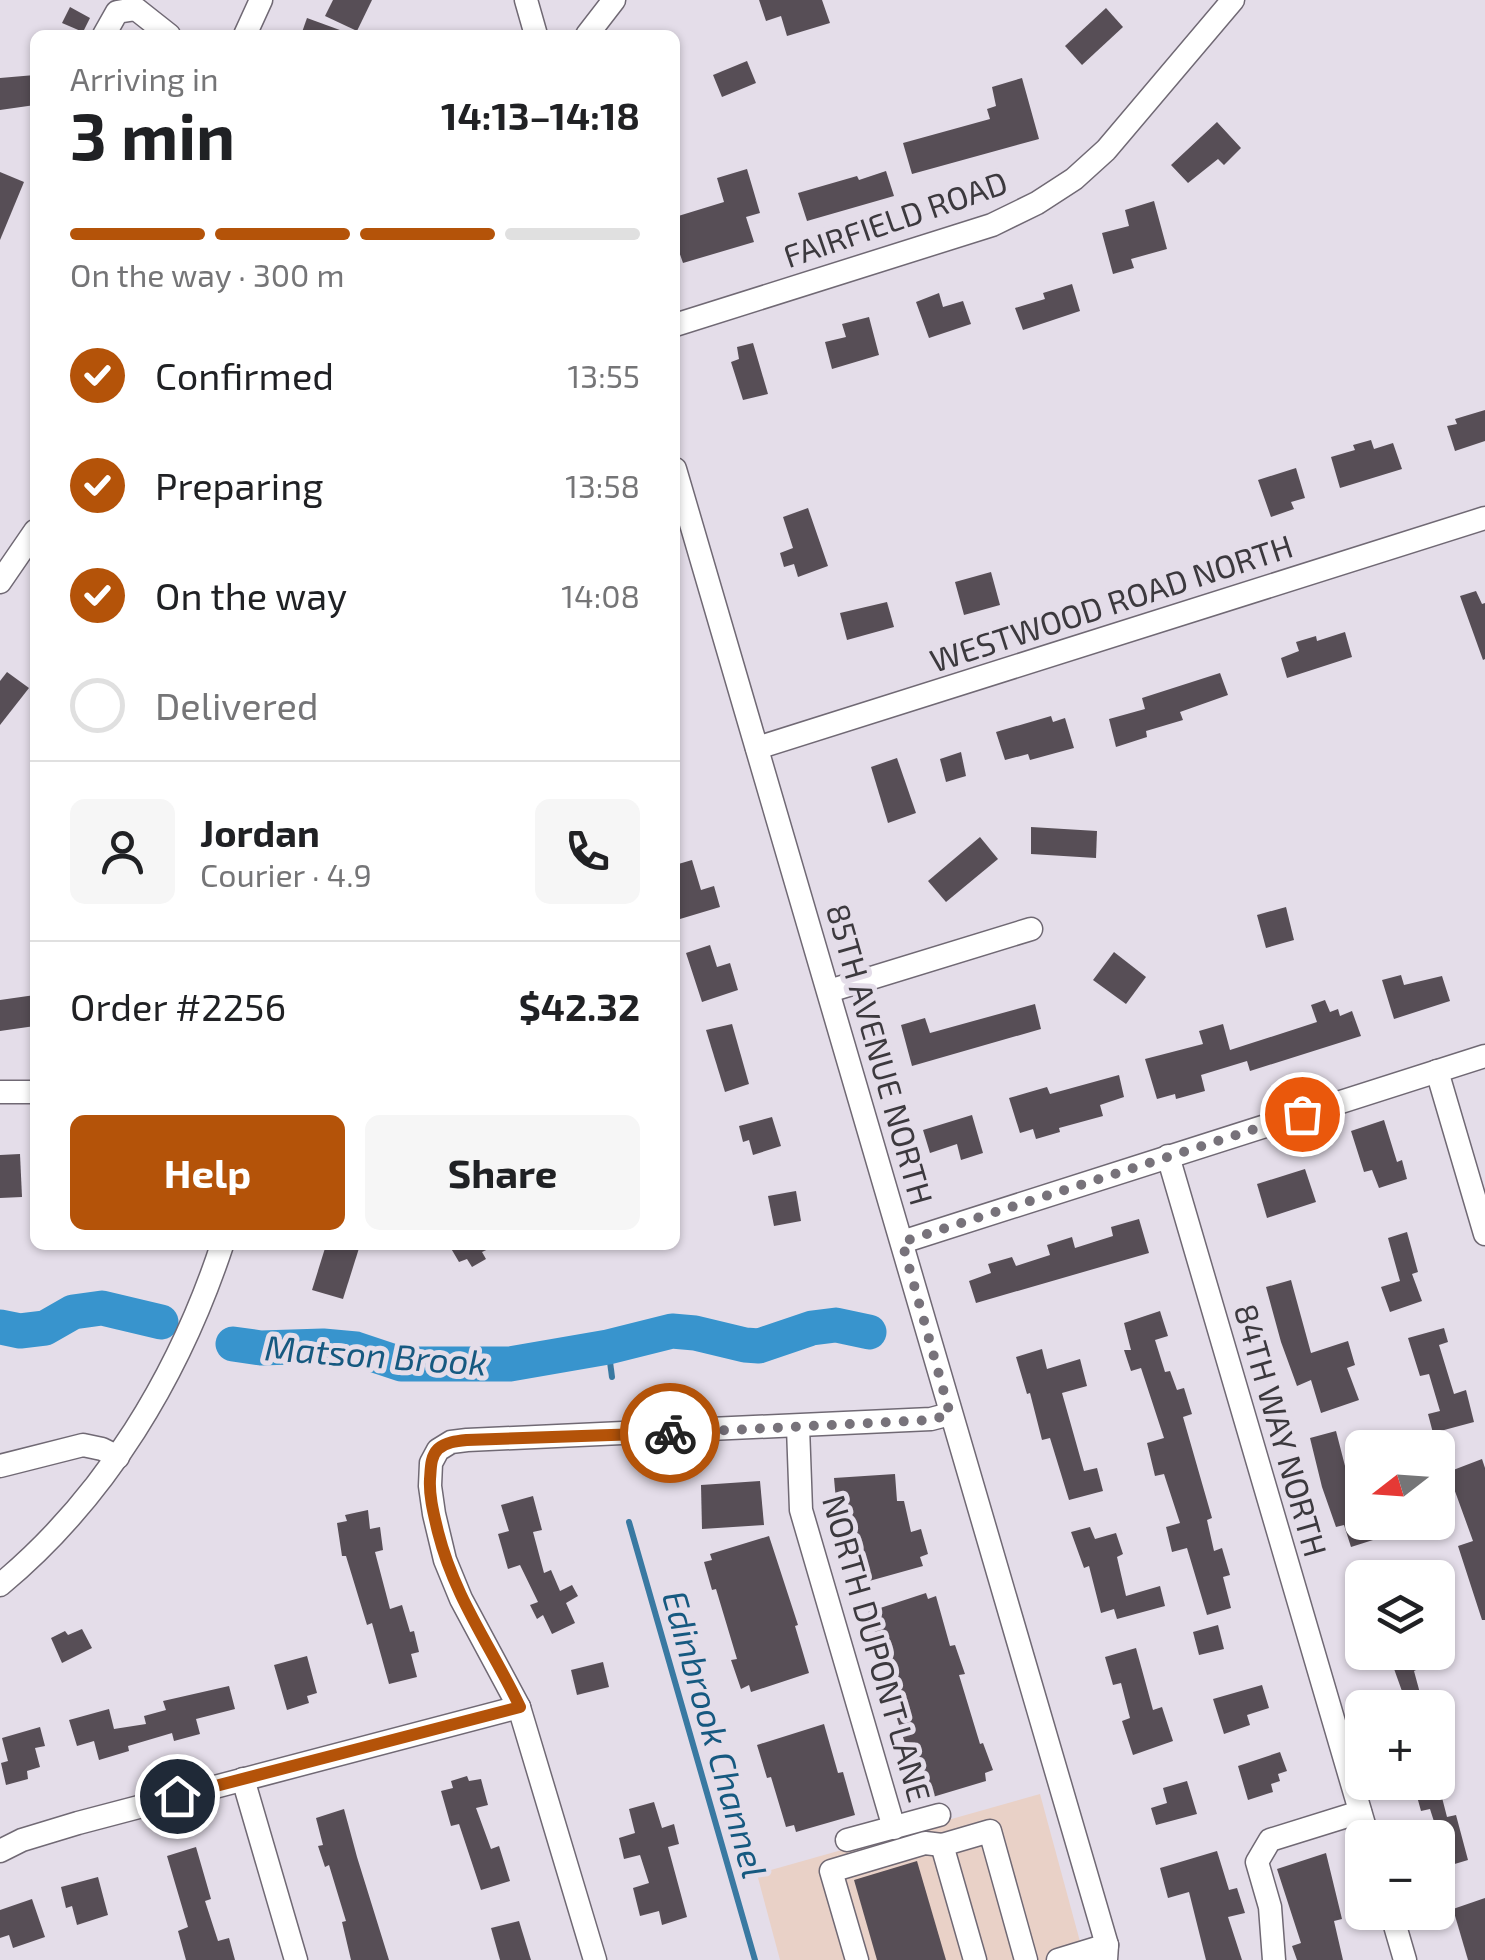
<!DOCTYPE html>
<meta charset="utf-8">
<style>
:root{--surface:#fff;--page:#f6f6f6;--text:#202124;--muted:#757577;--line:#e0e0e0;--accent:#b45309}
body{margin:0;font-family:"Exo 2",sans-serif;background:var(--page);color:var(--text);height:100vh;display:flex;flex-direction:column;font-size:38px;white-space:nowrap}
*{box-sizing:border-box;margin:0}
p{font-size:32px;color:var(--muted)}
.icon{flex:none;width:55px;height:55px;fill:none;stroke:currentColor;stroke-width:2;stroke-linecap:round;stroke-linejoin:round}
.map{position:relative;flex:1;overflow:hidden}
.side{position:absolute;left:30px;top:30px;width:650px;height:1220px;display:flex;flex-direction:column;background:var(--surface);border-radius:15px;box-shadow:0 2px 8px #0004}
.side>*{flex:none}
.needle{width:65px;rotate:253deg}
.fabs{position:absolute;left:1345px;top:1430px;display:grid;gap:20px}
.fabs a{display:grid;place-items:center;width:110px;height:110px;border-radius:15px;background:var(--surface);box-shadow:0 2px 8px #0004;font-size:50px}
.pin{position:absolute;display:grid;place-items:center;width:85px;height:85px;color:#fff;margin:-42px;border:5px solid #fff;border-radius:50%;box-shadow:0 2px 10px #0007}
.courier{position:absolute;display:grid;place-items:center;width:100px;height:100px;margin:-50px;border:8px solid #b45309;border-radius:50%;background:#fff;color:#222;box-shadow:0 2px 12px #0007}
.headline em{font-style:normal;font-weight:700}
.headline div{display:flex;flex-direction:column-reverse}
.headline{display:flex;align-items:center;justify-content:space-between;height:170px;padding:0 40px}
h1{font-size:65px;font-weight:700;line-height:75px}
.bar{display:grid;grid-template-columns:repeat(4,1fr);gap:15px 10px;align-content:center;height:120px;padding:0 40px}
.bar i{height:12px;border-radius:8px;background:var(--line)}
.bar .selected{background:var(--accent)}
.bar p{grid-column:span 4}
.line{display:flex;align-items:center;gap:25px;padding:0 40px;border-top:2px solid var(--line)}
.line div{flex:1}
.round{display:grid;place-items:center;flex:none;width:105px;height:105px;border-radius:15px;background:var(--page)}
ol{padding:0 40px;list-style:none}
li{display:flex;align-items:center;gap:30px;height:110px}
li p{margin-inline-start:auto}
li .icon{padding:10px;border-radius:50%;background:var(--accent);color:#fff;stroke-width:4}
li:last-child{color:var(--muted)}
li i{width:55px;height:55px;border:5px solid var(--line);border-radius:50%}
.button{display:flex;gap:20px;margin-top:auto;padding:20px 40px}
.button a{flex:1;height:115px;border-radius:15px;background:var(--accent);color:#fff;font-size:40px;font-weight:700;line-height:115px;text-align:center}
.button a+a{background:var(--page);color:var(--text)}
.map>svg:first-child{display:block}
.commercial{fill:#e9d1c7}
.lines{fill:none;stroke-linecap:round;stroke-linejoin:round}
.stream{stroke:#3979a2;stroke-width:6}
.river{stroke:#3894cd;stroke-width:35}
.building{fill:#574e56}
.minor-casing{stroke:#706974;stroke-width:25}
.minor{stroke:#fff;stroke-width:22}
.done{stroke:#77727a;stroke-width:10;stroke-dasharray:0 18}
.route{stroke:#b45309;stroke-width:12}
.labels{text-anchor:middle;dominant-baseline:central;stroke-width:10;stroke-linejoin:round;paint-order:stroke}
.street-label{font-size:32px;fill:#3c393e;stroke:#e4dde9}
.water-label{font-size:35px;font-style:italic;fill:#165980;stroke:#e4dde9}
</style>
<div class="map">
<svg width="1485" height="1960" viewBox="0 0 1485 1960">
<rect width="100%" height="100%" fill="#e4dde9"/>
<path class="commercial" d="M1040,1794L1085,1960H780L757,1874Z"/>
<g class="lines">
<g class="stream">
<path d="M608,1347L612,1377"/>
<path d="M629,1522L755,1960"/>
</g>
<g class="river">
<path d="M0,1327L20,1331L45,1328L73,1312L102,1308L161,1322"/>
<path d="M233,1344L261,1348L323,1346L356,1349L401,1364H510L608,1347L672,1331L695,1333L745,1345L759,1346L812,1328L836,1325L869,1332"/>
</g>
</g>
<g class="building">
<path d="M333,0H372L357,31L325,16Z"/>
<path d="M759,0H822L830,23L787,36L781,16L766,21Z"/>
<path d="M70,7L90,18L83,32L62,23Z"/>
<path d="M1106,8L1123,27L1082,65L1065,46Z"/>
<path d="M307,18L348,33L347,35H301Z"/>
<path d="M747,61L756,83L722,97L713,75Z"/>
<path d="M35,75V105L0,110V78Z"/>
<path d="M1022,78L1039,139L912,174L903,143L990,119L987,109L996,106L992,87Z"/>
<path d="M1217,122L1241,148L1224,165L1218,159L1188,183L1171,165Z"/>
<path d="M747,169L760,213L746,217L754,242L683,263L675,240V217L724,202L717,178Z"/>
<path d="M886,171L894,196L807,221L798,193L857,176L859,180Z"/>
<path d="M0,172L24,182L0,240Z"/>
<path d="M1154,201L1167,249L1131,259L1134,268L1113,274L1102,233L1129,226L1125,210Z"/>
<path d="M1072,284L1080,311L1023,330L1015,308L1045,299L1043,293Z"/>
<path d="M939,293L943,307L963,301L971,324L929,338L916,302Z"/>
<path d="M869,317L879,355L832,369L825,342L846,337L842,324Z"/>
<path d="M753,343L768,394L743,400L731,362L739,359L737,347Z"/>
<path d="M1485,410V441L1455,451L1447,426L1457,424L1455,419Z"/>
<path d="M1371,440L1374,449L1393,443L1402,469L1340,488L1331,457L1355,450L1353,445Z"/>
<path d="M1296,468L1305,498L1291,502L1294,509L1271,517L1258,480Z"/>
<path d="M808,508L828,566L798,577L794,564L784,567L780,553L793,548L783,517Z"/>
<path d="M991,572L1000,605L964,615L955,582Z"/>
<path d="M1476,591L1482,604L1485,603V659L1483,660L1460,596Z"/>
<path d="M887,602L894,627L847,640L840,613Z"/>
<path d="M1345,632L1352,657L1287,678L1281,658L1299,651L1296,642L1316,636L1317,641Z"/>
<path d="M7,672L29,688L0,725V681Z"/>
<path d="M1220,673L1228,695L1180,712L1183,720L1146,731L1147,737L1116,747L1109,719L1145,709L1142,698Z"/>
<path d="M1051,716L1053,722L1065,718L1074,748L1030,760L1028,754L1005,760L996,732Z"/>
<path d="M961,752L966,776L946,782L940,759Z"/>
<path d="M897,758L916,813L888,823L871,767Z"/>
<path d="M1031,827L1097,831L1096,858L1031,854Z"/>
<path d="M980,837L998,859L946,902L928,881Z"/>
<path d="M692,860L701,890L714,886L720,907L680,919L675,902V865Z"/>
<path d="M1286,907L1294,940L1266,948L1257,915Z"/>
<path d="M710,945L717,967L730,963L738,990L702,1002L686,953Z"/>
<path d="M1114,952L1146,977L1126,1004L1093,980Z"/>
<path d="M1401,975L1404,985L1442,976L1450,1001L1394,1019L1382,980Z"/>
<path d="M35,995V1026L0,1031V1000Z"/>
<path d="M1325,1000L1330,1012L1338,1009L1340,1016L1352,1011L1361,1036L1250,1071L1247,1061L1201,1075L1205,1091L1176,1099L1175,1094L1157,1099L1145,1059L1203,1044L1199,1031L1223,1024L1230,1050L1317,1022L1311,1005Z"/>
<path d="M1035,1004L1041,1029L912,1066L901,1025L925,1018L930,1033Z"/>
<path d="M732,1024L749,1084L725,1092L706,1030Z"/>
<path d="M1119,1075L1124,1097L1100,1105L1103,1116L1059,1128L1060,1132L1036,1139L1033,1129L1020,1133L1009,1098L1047,1087L1050,1094Z"/>
<path d="M972,1115L983,1153L961,1160L957,1144L930,1153L923,1130Z"/>
<path d="M772,1117L781,1146L753,1155L749,1140L743,1142L739,1126Z"/>
<path d="M1384,1120L1397,1162L1402,1160L1407,1179L1379,1188L1372,1170L1364,1172L1351,1131Z"/>
<path d="M20,1154L22,1197L0,1198V1155Z"/>
<path d="M1305,1169L1316,1202L1267,1218L1257,1184Z"/>
<path d="M796,1191L801,1221L774,1226L768,1196Z"/>
<path d="M1139,1219L1149,1253L976,1303L969,1281L991,1273L988,1264L1012,1257L1016,1266L1050,1255L1047,1245L1072,1237L1075,1248L1113,1236L1111,1227Z"/>
<path d="M1407,1232L1418,1272L1412,1274L1422,1301L1390,1312L1381,1287L1400,1281L1388,1238Z"/>
<path d="M326,1245H360L343,1299L312,1290Z"/>
<path d="M449,1245H497L482,1252L486,1259L472,1267L467,1259L459,1262Z"/>
<path d="M1291,1280L1311,1353L1348,1341L1355,1365L1347,1368L1359,1400L1321,1413L1311,1380L1297,1386L1281,1342L1266,1287Z"/>
<path d="M1160,1311L1168,1336L1155,1340L1165,1372L1170,1371L1177,1390L1184,1388L1192,1414L1183,1417L1212,1518L1207,1520L1214,1551L1222,1548L1230,1575L1223,1577L1231,1608L1207,1615L1187,1548L1172,1552L1166,1527L1180,1523L1164,1474L1155,1476L1147,1443L1164,1438L1141,1368L1131,1371L1124,1350H1131L1124,1323Z"/>
<path d="M1444,1328L1448,1342L1439,1345L1454,1394L1466,1390L1474,1422L1433,1433L1428,1414L1440,1411L1429,1374L1420,1376L1408,1338Z"/>
<path d="M1042,1349L1047,1369L1080,1359L1087,1386L1062,1393L1084,1471L1097,1468L1103,1491L1069,1500L1050,1438L1042,1440L1030,1393L1027,1394L1016,1357Z"/>
<path d="M1336,1431L1353,1497L1362,1494V1522H1368L1373,1540L1351,1547L1344,1525L1336,1527L1322,1487L1310,1438Z"/>
<path d="M1482,1459L1485,1468V1620H1482L1458,1546L1473,1541L1448,1472Z"/>
<path d="M895,1474L897,1501H904L911,1532L921,1529L928,1554L920,1557L923,1566L862,1583L854,1550L860,1547L853,1522L838,1523L834,1478Z"/>
<path d="M760,1481L764,1525L702,1529L701,1485Z"/>
<path d="M533,1496L542,1530L533,1532L544,1573L551,1570L560,1591L572,1585L578,1596L566,1603L575,1623L552,1634L543,1615L537,1619L530,1605L538,1602L520,1565L508,1569L498,1534L509,1531L501,1505Z"/>
<path d="M368,1510L370,1529L380,1527L383,1550L375,1552L390,1609L402,1605L410,1632L414,1631L419,1652L411,1654L417,1677L389,1684L372,1623L367,1625L346,1556H342L337,1523L347,1521L345,1515Z"/>
<path d="M1090,1527L1095,1539L1116,1533L1123,1554L1117,1557L1126,1596L1160,1586L1165,1606L1117,1619L1114,1609L1101,1613L1089,1566L1084,1568L1071,1532Z"/>
<path d="M769,1536L798,1625L795,1626L809,1673L751,1692L749,1685L741,1689L731,1660L737,1659L716,1589L712,1590L704,1562L712,1560L710,1554Z"/>
<path d="M1385,1560L1388,1578H1372L1368,1564Z"/>
<path d="M926,1593L928,1599L936,1596L950,1646L955,1645L965,1674L959,1675L980,1744L983,1743L993,1770L985,1773L986,1781L926,1799L913,1752L908,1753L894,1709L901,1707L868,1612Z"/>
<path d="M1218,1625L1224,1649L1199,1655L1193,1632Z"/>
<path d="M82,1629L92,1648L62,1663L51,1638L65,1631L68,1635Z"/>
<path d="M1136,1648L1153,1710L1162,1707L1173,1741L1133,1755L1122,1721L1130,1718L1121,1683L1113,1685L1105,1657Z"/>
<path d="M1388,1652H1408L1416,1670L1414,1671L1424,1708H1408Z"/>
<path d="M307,1656L317,1693L307,1696L309,1703L287,1710L274,1665Z"/>
<path d="M603,1662L609,1687L577,1695L571,1670Z"/>
<path d="M1262,1685L1269,1708L1247,1715L1250,1725L1224,1734L1213,1699Z"/>
<path d="M229,1686L235,1709L196,1719L200,1734L174,1741L172,1733L128,1746L129,1751L99,1760L94,1741L77,1746L69,1720L109,1709L114,1729L146,1724L144,1716L166,1710L163,1701Z"/>
<path d="M824,1724L838,1773L843,1772L855,1815L796,1832L794,1825L786,1827L771,1777L767,1778L757,1745Z"/>
<path d="M40,1727L45,1746L35,1748L40,1767L27,1771L28,1779L6,1785L1,1763L8,1761L2,1738Z"/>
<path d="M1280,1752L1287,1771L1278,1774L1280,1781L1271,1784L1273,1792L1248,1800L1238,1766Z"/>
<path d="M467,1776L469,1781L481,1779L488,1805L476,1808L491,1849L499,1846L510,1881L481,1890L459,1824L451,1826L441,1791L453,1788L451,1781Z"/>
<path d="M1187,1781L1197,1814L1156,1825L1151,1808L1167,1803L1163,1788Z"/>
<path d="M1413,1782H1438L1447,1817L1456,1815L1468,1860L1438,1869V1834L1430,1809L1421,1811Z"/>
<path d="M654,1802L662,1828L674,1824L679,1844L668,1847L687,1917L662,1925L659,1911L640,1916L633,1888L649,1883L640,1855L624,1859L619,1838L635,1833L629,1809Z"/>
<path d="M344,1809L357,1857L389,1960H351L342,1922L346,1921L329,1865L325,1867L318,1846L323,1845L316,1818Z"/>
<path d="M196,1847L211,1899L205,1901L218,1941L229,1938L235,1960H186L178,1931L188,1927L167,1856Z"/>
<path d="M1217,1851L1229,1890L1237,1888L1245,1913L1228,1917L1242,1960H1206L1189,1892L1168,1898L1160,1868Z"/>
<path d="M1326,1853L1342,1919L1334,1921L1343,1960H1297L1292,1946L1301,1943L1277,1869Z"/>
<path d="M917,1861L946,1960H877L854,1880Z"/>
<path d="M98,1877L108,1915L77,1925L72,1906L66,1908L61,1887Z"/>
<path d="M1485,1898V1960H1468L1453,1909Z"/>
<path d="M32,1899L45,1937L13,1948L9,1935L0,1938V1910Z"/>
<path d="M519,1921L531,1960H500L491,1928Z"/>
</g>
<g class="lines">
<defs>
<g id="minor">
<path d="M526,0L536,35"/>
<path d="M104,35L117,12L136,9L169,35"/>
<path d="M245,35L261,0"/>
<path d="M587,35L614,0"/>
<path d="M675,325L992,225L1037,203L1074,179L1106,150L1233,0"/>
<path d="M675,469L1107,1945L1106,1960"/>
<path d="M0,582L35,531"/>
<path d="M757,748L1485,518"/>
<path d="M829,991L1031,929"/>
<path d="M1437,1071L1485,1234"/>
<path d="M0,1092H35"/>
<path d="M1168,1156L1368,1838"/>
<path d="M902,1242L1485,1056"/>
<path d="M798,1427L801,1510L894,1828"/>
<path d="M0,1466L83,1445L102,1449L118,1457"/>
<path d="M0,1585C106,1497 179,1375 222,1245"/>
<path d="M243,1779L296,1960"/>
<path d="M847,1840L939,1815"/>
<path d="M0,1851L22,1840L78,1823L519,1707"/>
<path d="M1391,1912L1405,1960"/>
<path d="M595,1960L519,1707L461,1599L445,1560L434,1514L430,1486L431,1463L438,1450L451,1442L467,1440L931,1419L950,1414"/>
<path d="M857,1960L831,1871L925,1843L942,1845"/>
<path d="M975,1960L942,1845L990,1831L1026,1960"/>
<path d="M1058,1960L1107,1945"/>
<path d="M1274,1960L1270,1907L1257,1862L1270,1840L1360,1812"/>
</g>
</defs>
<use href="#minor" class="minor-casing"/>
<use href="#minor" class="minor"/>
</g>
<g class="lines">
<path class="done" d="M670,1433L931,1420L950,1414L902,1242L1302,1114"/>
<path class="route" d="M177,1796L520,1707C491,1646 455,1599 438,1532C434,1515 429,1497 430,1479C431,1469 430,1457 438,1449C446,1442 457,1441 467,1440L670,1433"/>
</g>
<g class="labels">
<g class="street-label">
<text transform="translate(895 218) rotate(-19)">FAIRFIELD ROAD</text>
<text transform="translate(1111 602) rotate(-18)">WESTWOOD ROAD NORTH</text>
<text transform="translate(881 1054) rotate(74)">85TH AVENUE NORTH</text>
<text transform="translate(1282 1430) rotate(74)">84TH WAY NORTH</text>
<text transform="translate(878 1648) rotate(74)">NORTH DUPONT LANE</text>
</g>
<g class="water-label">
<text transform="translate(376 1354) rotate(4)">Matson Brook</text>
<text transform="translate(716 1734) rotate(74)">Edinbrook Channel</text>
</g>
</g>
</svg>
<div class="fabs">
<a><svg class="needle" viewBox="-14 -14 28 28"><path d="M0-13l5 13h-10z" fill="#e53935"/><path d="M0 13l5-13h-10z" fill="#757577"/></svg></a>
<a><svg class="icon" aria-label="layers" viewBox="0 0 24 24"><path d="M12 4l9 5-9 5-9-5zM3 14l9 5 9-5"/></svg></a>
<a>+</a>
<a>−</a>
</div>
<div class="pin" style="left:1302px;top:1114px;background:#ea580c"><svg class="icon" aria-label="bag" viewBox="0 0 24 24"><path d="M5 8h14l-1 12H6zM9 8a3 3 0 0 1 6 0"/></svg></div>
<div class="pin" style="left:177px;top:1796px;background:#1f2937"><svg class="icon" aria-label="home" viewBox="0 0 24 24"><path d="M3 11l9-7 9 7M6 9v11h12V9"/></svg></div>
<div class="courier" style="left:670px;top:1433px"><svg class="icon" aria-label="bike" viewBox="0 0 24 24"><circle cx="6" cy="16" r="4"/><circle cx="18" cy="16" r="4"/><path d="M6 16l4-8h5l3 8M10 8l3 8H6M13 5h3"/></svg></div>
<section class="side">
<div class="headline"><div><h1>3 min</h1><p>Arriving in</p></div><em>14:13–14:18</em></div>
<div class="bar"><i class="selected"></i><i class="selected"></i><i class="selected"></i><i></i><p>On the way · 300 m</p></div>
<ol>
<li><svg class="icon" aria-label="check" viewBox="0 0 24 24"><path d="M5 12l5 5 9-10"/></svg>Confirmed<p>13:55</p></li>
<li><svg class="icon" aria-label="check" viewBox="0 0 24 24"><path d="M5 12l5 5 9-10"/></svg>Preparing<p>13:58</p></li>
<li><svg class="icon" aria-label="check" viewBox="0 0 24 24"><path d="M5 12l5 5 9-10"/></svg>On the way<p>14:08</p></li>
<li><i></i>Delivered</li>
</ol>
<div class="line" style="height:180px"><a class="round"><svg class="icon" aria-label="person" viewBox="0 0 24 24"><circle cx="12" cy="8" r="4"/><path d="M4 21q1-7 8-7t8 7"/></svg></a><div><b>Jordan</b><p>Courier · 4.9</p></div><a class="round"><svg class="icon" aria-label="phone" viewBox="0 0 24 24"><path d="M5 4h4l2 5-3 2q2 4 5 5l2-3 5 2v4C11 20 4 13 5 4z"/></svg></a></div>
<div class="line" style="height:130px"><div>Order #2256</div><b>$42.32</b></div>
<div class="button"><a>Help</a><a>Share</a></div>
</section>
</div>
